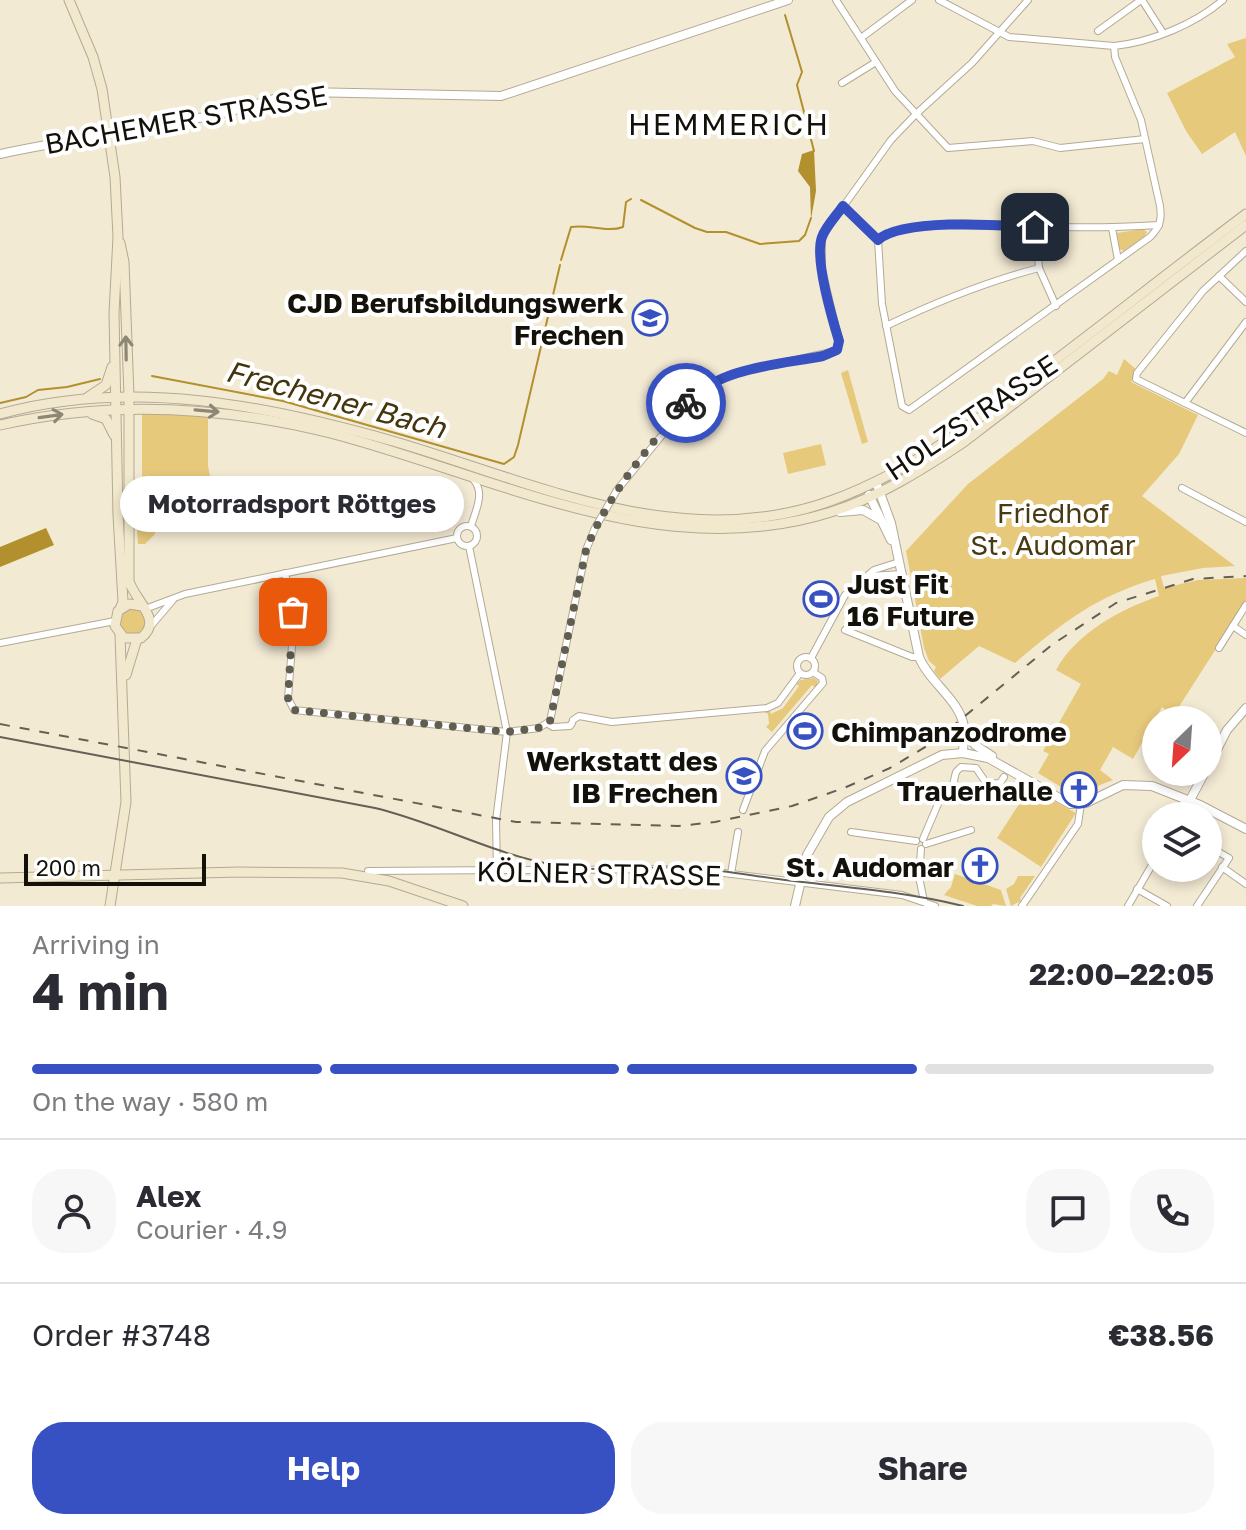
<!DOCTYPE html>
<meta charset="utf-8">
<style>
:root{--surface:#fff;--page:#f7f7f7;--text:#2b2b33;--muted:#7c7c81;--line:#e1e1e2;--accent:#3751c2}
body{margin:0;font-family:"Golos Text",sans-serif;background:var(--page);color:var(--text);height:100vh;display:flex;flex-direction:column;font-size:30px;white-space:nowrap}
*{box-sizing:border-box;margin:0}
p{font-size:26px;color:var(--muted)}
.icon{flex:none;width:44px;height:44px;fill:none;stroke:currentColor;stroke-width:2;stroke-linecap:round;stroke-linejoin:round}
.map{position:relative;height:906px;overflow:hidden}
.side{display:flex;flex-direction:column;background:var(--surface);flex:1}
.side>*{flex:none}
.needle{width:52px;rotate:205deg}
.fabs{position:absolute;left:1142px;top:706px;display:grid;gap:16px}
.fabs a{display:grid;place-items:center;width:80px;height:80px;border-radius:50%;background:var(--surface);box-shadow:0 4px 12px #0003;font-size:40px}
.scale{position:absolute;left:24px;bottom:20px;width:182px;box-sizing:border-box;padding-left:8px;border:4px solid #14110a;border-top:0;font-size:22px;line-height:28px;white-space:nowrap;color:#14110a;-webkit-text-stroke:6px #fff;paint-order:stroke}
.pin{position:absolute;display:grid;place-items:center;width:68px;height:68px;color:#fff;margin:-34px;border-radius:16px;box-shadow:0 4px 12px #0006}
.courier{position:absolute;display:grid;place-items:center;width:80px;height:80px;margin:-40px;border:6px solid #3751c2;border-radius:50%;background:#fff;color:#222;box-shadow:0 2px 10px #0007}
.bubble{position:absolute;height:56px;border-radius:28px;background:var(--surface);box-shadow:0 4px 12px #0003;font-size:26px;font-weight:700;line-height:56px;text-align:center}
.summary em{font-style:normal;font-weight:700}
.summary div{display:flex;flex-direction:column-reverse}
.summary{display:flex;align-items:center;justify-content:space-between;height:136px;padding:0 32px}
h1{font-size:52px;font-weight:700;line-height:60px}
.bar{display:grid;grid-template-columns:repeat(4,1fr);gap:12px 8px;align-content:center;height:96px;padding:0 32px}
.bar i{height:10px;border-radius:6px;background:var(--line)}
.bar .active{background:var(--accent)}
.bar p{grid-column:span 4}
.line{display:flex;align-items:center;gap:20px;padding:0 32px;border-top:2px solid var(--line)}
.line div{flex:1}
.round{display:grid;place-items:center;flex:none;width:84px;height:84px;border-radius:32px;background:var(--page)}
.button{display:flex;gap:16px;margin-top:auto;padding:16px 32px}
.button a{flex:1;height:92px;border-radius:32px;background:var(--accent);color:#fff;font-size:32px;font-weight:700;line-height:92px;text-align:center}
.button a+a{background:var(--page);color:var(--text)}
.map>svg:first-child{display:block}
.green{fill:#e7c97c}
.water{fill:#b2902d}
.lines{fill:none;stroke-linecap:round;stroke-linejoin:round}
.stream{stroke:#b2902d;stroke-width:2}
.minor-casing{stroke:#b2aa95;stroke-width:8}
.tertiary-casing{stroke:#b2aa95;stroke-width:10}
.secondary-casing{stroke:#b2aa95;stroke-width:11}
.minor{stroke:#fff;stroke-width:6}
.tertiary{stroke:#fff;stroke-width:8}
.secondary{stroke:#f2e8cd;stroke-width:9}
.tram{stroke:#656054;stroke-width:2}
.rail{stroke:#656054;stroke-width:2;stroke-dasharray:10 10;stroke-linecap:butt}
.minor-bridge-casing{stroke:#b2aa95;stroke-width:8;stroke-linecap:butt}
.minor-bridge{stroke:#fff;stroke-width:6}
.oneway{stroke:#8e8775}
.done{stroke:#625d51;stroke-width:8;stroke-dasharray:0 14.4}
.route{stroke:#3751c2;stroke-width:10}
.labels{text-anchor:middle;dominant-baseline:central;stroke-width:8;stroke-linejoin:round;paint-order:stroke}
.street-label{font-size:28px;fill:#14110a;stroke:#fff}
.poi-label{font-size:28px;font-weight:bold;fill:#14110a;stroke:#fff;text-anchor:end}
.park-label{font-size:28px;fill:#493a12;stroke:#fff}
.neighbourhood-label{font-size:30px;letter-spacing:2px;fill:#14110a;stroke:#fff}
.water-label{font-size:30px;font-style:italic;fill:#44350c;stroke:#fff}
</style>
<div class="map">
<svg width="1246" height="906" viewBox="0 0 1246 906">
<rect width="100%" height="100%" fill="#f3ead4"/>
<g class="green">
<path d="M1246,38V156L1235,132L1202,154L1186,131L1167,93L1235,57L1227,44Z"/>
<path d="M1143,229L1147,232L1145,236L1124,251L1119,249L1117,233Z"/>
<path d="M1124,359L1138,371L1131,382L1198,415L1179,454L1142,496L1235,566L1203,568L1161,576L1164,588L1198,580L1246,578V602L1173,716L1162,707L1133,759L1113,747L1100,770L1113,780L1100,785L1079,798L1038,773L1049,754L1043,751L1081,684L1056,670C1076,633 1121,609 1159,596L1155,579C1096,596 1061,624 1015,663L979,646L940,679L934,671L936,667L929,661L924,648L906,551L968,484L1103,379L1109,371L1117,375Z"/>
<path d="M848,370L868,442L862,444L841,373Z"/>
<path d="M142,411L208,416V466L212,486L154,491L155,534L145,544H138L136,515L142,485Z"/>
<path d="M821,444L826,465L788,474L783,453Z"/>
<circle cx="133" cy="622" r="14"/>
<path d="M814,678L818,681L816,688L812,685L772,732L766,727L769,724L768,714L764,712L770,711L771,714L783,708L799,686L796,684L801,680Z"/>
<path d="M1033,790L1076,813L1041,867L997,838L1027,792Z"/>
<path d="M955,874L1001,890L1006,906L993,904L991,906H977L944,895L951,887Z"/>
<path d="M1018,876H1035L1020,898L1021,901L1011,906L1006,889L1014,884Z"/>
</g>
<g class="water">
<path d="M814,150L816,191L811,219L810,187L798,171L802,154Z"/>
<path d="M46,528L54,545L0,567V547Z"/>
</g>
<g class="lines">
<g class="stream">
<path d="M785,15L802,72L797,85L814,151"/>
<path d="M641,200L695,228L707,232H726L760,244L799,241L805,235L811,218"/>
<path d="M561,260L571,227C589,224 607,233 623,227L626,202L631,199"/>
<path d="M152,376L283,401L504,464L514,457L518,445L560,265"/>
<path d="M0,403L26,397L38,390L67,387L100,379"/>
</g>
<defs>
<g id="minor">
<path d="M836,0L895,91L948,148L1033,141L1060,148L1145,139"/>
<path d="M939,0L1009,37L1114,46C1152,42 1195,24 1223,0"/>
<path d="M1142,0L1163,33"/>
<path d="M1098,31L1141,0"/>
<path d="M861,38L912,0"/>
<path d="M842,83L876,62"/>
<path d="M843,206L878,240L882,304L902,406L909,410L1150,237C1160,227 1162,220 1160,206L1141,120L1115,57L1114,46"/>
<path d="M1035,227L1039,268L1056,306"/>
<path d="M1112,228L1118,260"/>
<path d="M878,240C908,214 1020,227 1060,227C1094,228 1126,227 1159,225"/>
<path d="M1246,251L1203,291L1137,373L1136,379L1246,433"/>
<path d="M1219,276L1246,302"/>
<path d="M886,326C936,302 985,282 1039,268"/>
<path d="M1185,403L1246,322"/>
<path d="M1182,488L1246,522"/>
<path d="M617,490L700,389L731,374L836,351L839,341L822,270V236L891,140L916,114L972,63L1028,0"/>
<circle cx="467" cy="536" r="10"/>
<path d="M471,526C476,509 486,492 472,478"/>
<path d="M469,546L507,732L496,821L497,872"/>
<path d="M285,573L294,619L288,698L294,710L507,732L539,728L550,721L586,550L595,528"/>
<path d="M869,576L902,574"/>
<path d="M145,609L185,594L457,538"/>
<path d="M1233,626L1246,635"/>
<path d="M150,627L173,600"/>
<path d="M845,630L912,657H919"/>
<path d="M0,643L115,621"/>
<path d="M1219,648L1246,605"/>
<circle cx="806" cy="666" r="9"/>
<path d="M811,658L845,595L874,570L899,562"/>
<path d="M573,720L579,716L612,722L767,708L778,703L800,673"/>
<path d="M548,724L553,727L570,726L572,723"/>
<path d="M941,797L952,789L956,772L961,767L976,768L987,784L1000,783L1004,777"/>
<path d="M743,810L765,751L823,683L822,678L813,672"/>
<path d="M1182,816L1190,800"/>
<path d="M851,832L916,841"/>
<path d="M923,839L938,804"/>
<path d="M926,844L971,830"/>
<path d="M921,849L919,877L924,901"/>
<path d="M1222,867L1246,884"/>
<path d="M368,871L691,869L902,895L935,906"/>
<path d="M731,874L738,832"/>
<path d="M1137,889L1167,906"/>
<path d="M1022,906L1078,824L1081,804"/>
<path d="M1128,906L1156,858"/>
<path d="M1197,906L1229,858L1208,846"/>
</g>
<g id="tertiary">
<path d="M0,154C71,139 143,129 214,115C245,109 274,97 304,92L501,96L788,0"/>
<path d="M876,482L891,523L919,657C929,682 960,700 964,727C965,735 963,745 963,753"/>
<path d="M869,495L891,540"/>
<path d="M840,512L863,510L879,519"/>
<path d="M965,729L975,745L992,756"/>
<path d="M1208,767L1227,730L1246,708"/>
<path d="M1190,800L1205,772"/>
<path d="M795,906L807,855L829,817L847,802L942,755L963,753L988,758L1070,804L1086,803L1123,785L1152,786L1200,805L1246,829"/>
</g>
<g id="secondary">
<path d="M69,0L93,57L102,89L115,177L118,237L114,313L118,515L123,602L120,609"/>
<path d="M120,243L124,262L129,396V581C135,601 164,620 141,638H124L115,626L118,611L129,604L142,606"/>
<path d="M88,397L106,385L112,367"/>
<path d="M0,414C133,378 266,405 396,442C538,484 684,555 833,500C917,469 986,414 1057,359C1120,311 1182,262 1246,214"/>
<path d="M92,414L106,419L114,435"/>
<path d="M0,425C110,400 221,406 330,433C492,475 661,566 831,512C879,497 922,470 964,442L1246,225"/>
<path d="M126,675L137,639"/>
<path d="M0,878L240,872L342,873L389,881L463,906"/>
<path d="M110,906L126,802L120,635"/>
</g>
</defs>
<use href="#minor" class="minor-casing"/>
<use href="#tertiary" class="tertiary-casing"/>
<use href="#secondary" class="secondary-casing"/>
<use href="#minor" class="minor"/>
<use href="#tertiary" class="tertiary"/>
<use href="#secondary" class="secondary"/>
<path class="tram" d="M0,737L375,808C438,823 496,856 560,866C604,873 649,865 693,868C730,871 765,878 802,882C856,888 910,893 963,906"/>
<path class="rail" d="M0,724L516,822L678,826L715,822L792,806L844,788L890,768L932,743L1053,644L1116,603L1193,579L1246,576"/>
<defs>
<path id="minor-bridge" d="M595,528L617,490"/>
</defs>
<use href="#minor-bridge" class="minor-bridge-casing"/>
<use href="#minor-bridge" class="minor-bridge"/>
</g>
<defs><path id="oneway-shaft" d="M-6 0H5M1.5-3L5.5 0L1.5 3" fill="none" stroke-width="1.6" stroke-linecap="round" stroke-linejoin="round" transform="scale(2)"/></defs>
<g class="oneway">
<use href="#oneway-shaft" transform="translate(126 348) rotate(-91)"/>
<use href="#oneway-shaft" transform="translate(207 411) rotate(5)"/>
<use href="#oneway-shaft" transform="translate(51 416) rotate(-8)"/>
</g>
<g class="lines">
<path class="done" d="M293,612L288,698L294,710L507,732L544,727L550,721L586,550C608,494 648,448 686,403"/>
<path class="route" d="M686,403C720,367 777,365 823,356L837,350L839,341C832,318 814,258 822,237C826,226 837,215 843,206L878,240C903,218 1001,225 1035,227"/>
</g>
<defs>
<symbol id="school-ring" viewBox="-11 -11 22 22"><circle r="9.5" fill="#fff" stroke="#3751c2" stroke-width="1.5"/><path d="M0-5L7-2L0 1L-7-2ZM-4 1L0 2.5L4 1V4Q0 6-4 4Z" fill="#3751c2"/></symbol>
<symbol id="stadium-ring" viewBox="-11 -11 22 22"><circle r="9.5" fill="#fff" stroke="#3751c2" stroke-width="1.5"/><path d="M0-5a6.5 5 0 1 0 0 10a6.5 5 0 1 0 0-10ZM-3.5-1.8h7v3.6h-7Z" fill="#3751c2"/></symbol>
<symbol id="church-ring" viewBox="-11 -11 22 22"><circle r="9.5" fill="#fff" stroke="#3751c2" stroke-width="1.5"/><path d="M-1.2-6h2.4v3.5h3.3v2.4h-3.3V6h-2.4V-.1h-3.3v-2.4h3.3Z" fill="#3751c2"/></symbol>
</defs>
<g fill-rule="evenodd">
<use href="#school-ring" x="630" y="298" width="40" height="40"/>
<use href="#stadium-ring" x="801" y="579" width="40" height="40"/>
<use href="#stadium-ring" x="785" y="711" width="40" height="40"/>
<use href="#school-ring" x="724" y="756" width="40" height="40"/>
<use href="#church-ring" x="1059" y="770" width="40" height="40"/>
<use href="#church-ring" x="960" y="846" width="40" height="40"/>
</g>
<g class="labels">
<g class="street-label">
<text transform="translate(186 119) rotate(-10)">BACHEMER STRASSE</text>
<text transform="translate(971 417) rotate(-34)">HOLZSTRASSE</text>
<text transform="translate(599 873) rotate(1)">KÖLNER STRASSE</text>
</g>
<g class="poi-label">
<text x="624" y="302">CJD Berufsbildungswerk<tspan x="624" dy="32">Frechen</tspan></text>
<text x="847" y="583" text-anchor="start">Just Fit<tspan x="847" dy="32">16 Future</tspan></text>
<text x="831" y="731" text-anchor="start">Chimpanzodrome</text>
<text x="718" y="760">Werkstatt des<tspan x="718" dy="32">IB Frechen</tspan></text>
<text x="1053" y="790">Trauerhalle</text>
<text x="954" y="866">St. Audomar</text>
</g>
<g class="park-label">
<text x="1053" y="512">Friedhof<tspan x="1053" dy="32">St. Audomar</tspan></text>
</g>
<g class="neighbourhood-label">
<text x="729" y="124">HEMMERICH</text>
</g>
<g class="water-label">
<text transform="translate(336 399) rotate(15)">Frechener Bach</text>
</g>
</g>
</svg>
<div class="fabs">
<a><svg class="needle" viewBox="-14 -14 28 28"><path d="M0-13l5 13h-10z" fill="#e53935"/><path d="M0 13l5-13h-10z" fill="#7c7c81"/></svg></a>
<a><svg class="icon" aria-label="layers" viewBox="0 0 24 24"><path d="M12 4l9 5-9 5-9-5zM3 14l9 5 9-5"/></svg></a>
</div>
<div class="scale">200 m</div>
<div class="pin" style="left:293px;top:612px;background:#ea580c"><svg class="icon" aria-label="bag" viewBox="0 0 24 24"><path d="M5 8h14l-1 12H6zM9 8a3 3 0 0 1 6 0"/></svg></div>
<div class="pin" style="left:1035px;top:227px;background:#1f2937"><svg class="icon" aria-label="home" viewBox="0 0 24 24"><path d="M3 11l9-7 9 7M6 9v11h12V9"/></svg></div>
<div class="courier" style="left:686px;top:403px"><svg class="icon" aria-label="bike" viewBox="0 0 24 24"><circle cx="6" cy="16" r="4"/><circle cx="18" cy="16" r="4"/><path d="M6 16l4-8h5l3 8M10 8l3 8H6M13 5h3"/></svg></div>
<div class="bubble" style="left:120px;top:476px;width:344px">Motorradsport Röttges</div>
</div>
<section class="side">
<div class="summary"><div><h1>4 min</h1><p>Arriving in</p></div><em>22:00–22:05</em></div>
<div class="bar"><i class="active"></i><i class="active"></i><i class="active"></i><i></i><p>On the way · 580 m</p></div>
<div class="line" style="height:144px"><a class="round"><svg class="icon" aria-label="person" viewBox="0 0 24 24"><circle cx="12" cy="8" r="4"/><path d="M4 21q1-7 8-7t8 7"/></svg></a><div><b>Alex</b><p>Courier · 4.9</p></div><a class="round"><svg class="icon" aria-label="chat" viewBox="0 0 24 24"><path d="M4 5h16v11H9l-5 4z"/></svg></a><a class="round"><svg class="icon" aria-label="phone" viewBox="0 0 24 24"><path d="M5 4h4l2 5-3 2q2 4 5 5l2-3 5 2v4C11 20 4 13 5 4z"/></svg></a></div>
<div class="line" style="height:104px"><div>Order #3748</div><b>€38.56</b></div>
<div class="button"><a>Help</a><a>Share</a></div>
</section>
